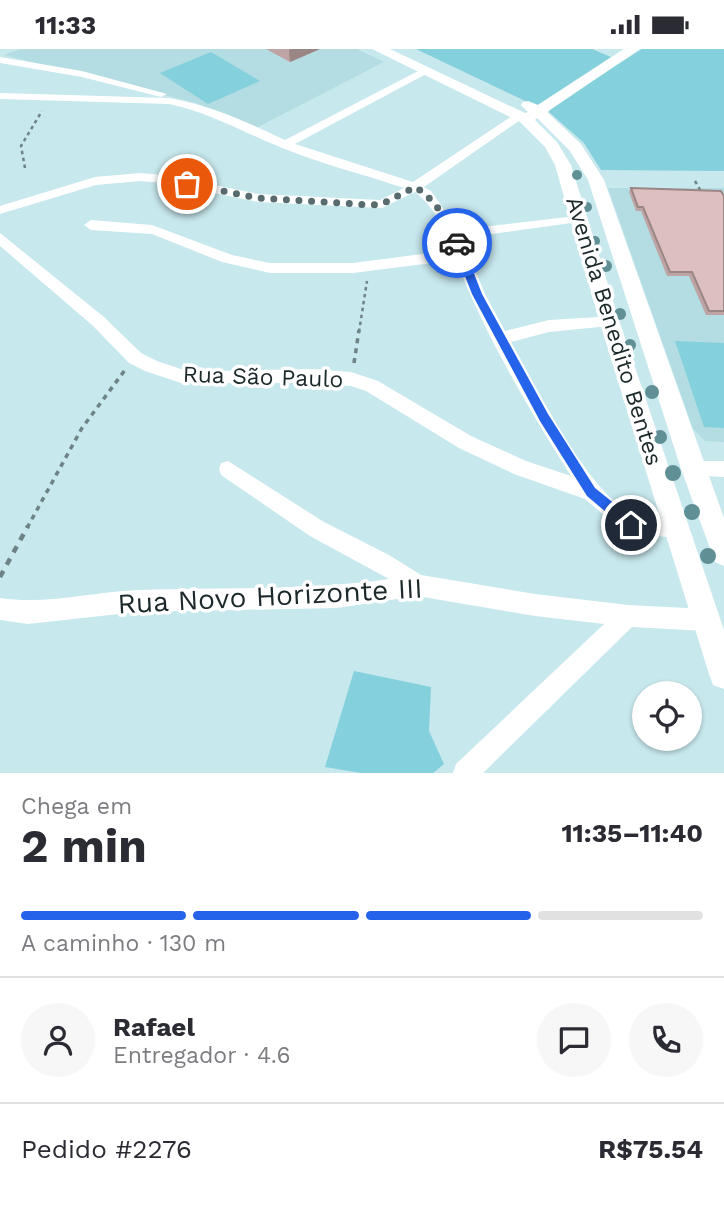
<!DOCTYPE html>
<html lang="pt">
<meta charset="utf-8">
<style>
:root{--surface:#fff;--page:#f7f7f7;--text:#2b2b33;--muted:#7c7c81;--line:#e1e1e2;--accent:#2563eb}
body{margin:0;font-family:"Work Sans",sans-serif;background:var(--page);color:var(--text);height:100vh;display:flex;flex-direction:column;font-size:26px;white-space:nowrap}
*{box-sizing:border-box;margin:0}
p{font-size:23px;color:var(--muted)}
.icon{flex:none;width:38px;height:38px;fill:none;stroke:currentColor;stroke-width:2;stroke-linecap:round;stroke-linejoin:round}
.map{position:relative;height:724px;overflow:hidden}
.drawer{display:flex;flex-direction:column;background:var(--surface);flex:1}
.drawer>*{flex:none}
.tools{position:absolute;left:632px;top:632px;display:grid;gap:14px}
.tools a{display:grid;place-items:center;width:70px;height:70px;border-radius:50%;background:var(--surface);box-shadow:0 2px 5px #0004;font-size:35px}
.pin{position:absolute;display:grid;place-items:center;width:60px;height:60px;color:#fff;margin:-30px;border:4px solid #fff;border-radius:50%;box-shadow:0 2px 7px #0007}
.courier{position:absolute;display:grid;place-items:center;width:70px;height:70px;margin:-35px;border:5px solid #2563eb;border-radius:50%;background:#fff;color:#222;box-shadow:0 2px 9px #0007}
.overview em{font-style:normal;font-weight:700}
.overview div{display:flex;flex-direction:column-reverse}
.overview{display:flex;align-items:center;justify-content:space-between;height:119px;padding:0 21px}
h1{font-size:46px;font-weight:700;line-height:52px}
.bar{display:grid;grid-template-columns:repeat(4,1fr);gap:10px 7px;align-content:center;height:84px;padding:0 21px}
.bar i{height:9px;border-radius:5px;background:var(--line)}
.bar .selected{background:var(--accent)}
.bar p{grid-column:span 4}
.line{display:flex;align-items:center;gap:18px;padding:0 21px;border-top:2px solid var(--line)}
.line div{flex:1}
.round{display:grid;place-items:center;flex:none;width:74px;height:74px;border-radius:37px;background:var(--page)}
.status{display:flex;justify-content:space-between;align-items:center;height:49px;padding:0 35px;background:var(--surface);direction:ltr}
.status svg{height:19px;fill:currentColor}
.map>svg:first-child{display:block}
.built{fill:#b3dce3}
.green{fill:#84d0dc}
.lines{fill:none;stroke-linecap:round;stroke-linejoin:round}
.path-far2{stroke:#6d8386;stroke-width:2.5;stroke-dasharray:3.5 3.5;stroke-linecap:butt}
.path-far1{stroke:#6d8386;stroke-width:3.5;stroke-dasharray:5 5;stroke-linecap:butt}
.path{stroke:#6d8386;stroke-width:4.5;stroke-dasharray:7 7;stroke-linecap:butt}
.minor{fill:#fff;fill-rule:evenodd}
.tertiary{fill:#fff;fill-rule:evenodd}
.tree{fill:#608f96}
.wall{fill:#bea4a4}
.shaded-wall{fill:#9b8686}
.building{fill:#ddbfbf;stroke:#9b8686;stroke-width:2}
.route{fill:#2563eb}
.done{stroke:#586b6e;stroke-width:7;stroke-dasharray:0 12.6}
.labels{text-anchor:middle;dominant-baseline:central;stroke-width:7;stroke-linejoin:round;paint-order:stroke}
.street-label{font-size:23px;fill:#1c282a;stroke:#fff}
.near-street-label{font-size:28px;fill:#1c282a;stroke:#fff}
</style>
<div class="status"><b>11:33</b><svg viewBox="0 0 49 12"><path d="M0 12V9h3v3zM5 12V6h3v6zM10 12V3h3v9zM15 12V0h3v12zM26 1h20v11H26zM47 4h2v5h-2z"/></svg></div>
<div class="map">
<svg width="724" height="724" viewBox="0 0 724 724">
<rect width="100%" height="100%" fill="#c7e8ed"/>
<g class="built">
<path d="M21,0H357L384,13L256,79L196,54L4,6Z"/>
<path d="M608,139H724V393L705,392L693,380Z"/>
</g>
<g class="green">
<path d="M416,0H592L611,8L536,57Z"/>
<path d="M642,0H724V122L601,121L584,94L549,63L550,59Z"/>
<path d="M211,3L260,32L208,55L160,24Z"/>
<path d="M675,292L724,294V379L704,378Z"/>
<path d="M354,622L431,638L429,682L444,715L433,724H361L325,718Z"/>
</g>
<g class="lines">
<g class="path-far2">
<path d="M25,119L21,97L42,62"/>
<path d="M695,132L702,144"/>
<path d="M359,283L367,232"/>
</g>
<g class="path-far1">
<path d="M354,314L359,281"/>
<path d="M27,479L82,379L125,321"/>
</g>
<path class="path" d="M0,528L28,477"/>
<g class="minor">
<path d="M0,8L82,22L167,45L161,48L82,28L0,14Z"/>
<path d="M424,19L429,22L428,24L295,95L413,133L515,65H523V69L424,138L431,142L458,181L584,166V172L579,173L462,189L485,245L505,282L549,271L615,267L617,271L615,275L609,277L549,283L511,293C536,337 589,446 634,466C648,473 667,467 682,473L685,480L682,487L675,489L624,483L585,450L514,425L459,399L366,342L351,337L314,334H181L145,322L129,314L92,276L0,197V184L104,268L141,304L157,312L181,320L213,322L314,320L351,323L378,332L471,387L526,412L571,427C528,359 485,286 456,211L353,224H270L222,213L152,185L91,181L84,176L91,171L152,176L232,206L270,214H353L453,201C446,182 432,155 415,143L382,159L258,153L164,134L140,132L96,136L0,165V157L95,128L140,124L164,126L258,145L380,151L404,139C363,125 320,115 280,98C242,83 209,63 169,55L0,50V44L169,49C210,56 247,73 285,91Z"/>
<path d="M228,412L324,473L389,506L421,526L535,545L628,556L706,560L714,563L717,571L714,579L706,582L632,578L483,724H453L456,715L604,575L535,567L417,547L337,559L137,563L28,575L0,571V549C47,556 91,543 138,541C222,538 305,542 389,530L310,487L221,426L219,420L221,414Z"/>
<path d="M693,412H724V428L686,426L684,420L686,414Z"/>
</g>
<path class="tertiary" d="M372,0H390L525,64L528,63L521,56L523,53L528,52L538,56L624,0H640L547,63L581,95L604,131L724,469V517L715,513L681,420L588,131L570,102L537,69L535,71L557,93L571,116L619,271L724,581V640L713,636L709,625L599,271L555,116L545,98L520,73Z"/>
</g>
<g class="tree">
<circle cx="577" cy="126" r="5"/>
<circle cx="587" cy="158" r="5"/>
<circle cx="595" cy="192" r="5"/>
<circle cx="606" cy="217" r="6"/>
<circle cx="620" cy="265" r="6"/>
<circle cx="630" cy="296" r="6"/>
<circle cx="652" cy="343" r="7"/>
<circle cx="660" cy="388" r="7"/>
<circle cx="673" cy="424" r="8"/>
<circle cx="692" cy="463" r="8"/>
<circle cx="708" cy="507" r="8"/>
</g>
<g class="wall">
<path d="M266,0H320L290,13Z"/>
<path d="M631,139L724,147V266H706L689,227H667L641,162H636L629,143Z"/>
</g>
<path class="shaded-wall" d="M291,0H320L290,13L289,1Z"/>
<path class="building" d="M631,139L721,142L724,147V262H709L692,223H670L643,158H638Z"/>
<path class="route" d="M457,191L462,194L482,245L548,365L595,439L636,472V481H627L587,447L540,372L472,245L452,194Z"/>
<g class="lines">
<path class="done" d="M187,135L258,149L372,156L382,155L415,138C433,148 451,175 457,194"/>
</g>
<g class="labels">
<g class="street-label">
<text transform="translate(614 282) rotate(73)">Avenida Benedito Bentes</text>
<text transform="translate(263 328) rotate(2)">Rua São Paulo</text>
</g>
<g class="near-street-label">
<text transform="translate(270 547) rotate(-3)">Rua Novo Horizonte III</text>
</g>
</g>
</svg>
<div class="tools">
<a><svg class="icon" aria-label="locate" viewBox="0 0 24 24"><circle cx="12" cy="12" r="6"/><path d="M12 2v4M12 18v4M2 12h4M18 12h4"/></svg></a>
</div>
<div class="pin" style="left:187px;top:135px;background:#ea580c"><svg class="icon" aria-label="bag" viewBox="0 0 24 24"><path d="M5 8h14l-1 12H6zM9 8a3 3 0 0 1 6 0"/></svg></div>
<div class="pin" style="left:631px;top:476px;background:#1f2937"><svg class="icon" aria-label="home" viewBox="0 0 24 24"><path d="M3 11l9-7 9 7M6 9v11h12V9"/></svg></div>
<div class="courier" style="left:457px;top:194px"><svg class="icon" aria-label="car" viewBox="0 0 24 24"><path d="M5 17H2v-5l4-1 3-4h7l3 4 3 1v5h-3M9 17h6M6 11h13"/><circle cx="7" cy="17" r="2"/><circle cx="17" cy="17" r="2"/></svg></div>
</div>
<section class="drawer">
<div class="overview"><div><h1>2 min</h1><p>Chega em</p></div><em>11:35–11:40</em></div>
<div class="bar"><i class="selected"></i><i class="selected"></i><i class="selected"></i><i></i><p>A caminho · 130 m</p></div>
<div class="line" style="height:126px"><a class="round"><svg class="icon" aria-label="person" viewBox="0 0 24 24"><circle cx="12" cy="8" r="4"/><path d="M4 21q1-7 8-7t8 7"/></svg></a><div><b>Rafael</b><p>Entregador · 4.6</p></div><a class="round"><svg class="icon" aria-label="chat" viewBox="0 0 24 24"><path d="M4 5h16v11H9l-5 4z"/></svg></a><a class="round"><svg class="icon" aria-label="phone" viewBox="0 0 24 24"><path d="M5 4h4l2 5-3 2q2 4 5 5l2-3 5 2v4C11 20 4 13 5 4z"/></svg></a></div>
<div class="line" style="height:91px"><div>Pedido #2276</div><b>R$75.54</b></div>
</section>
